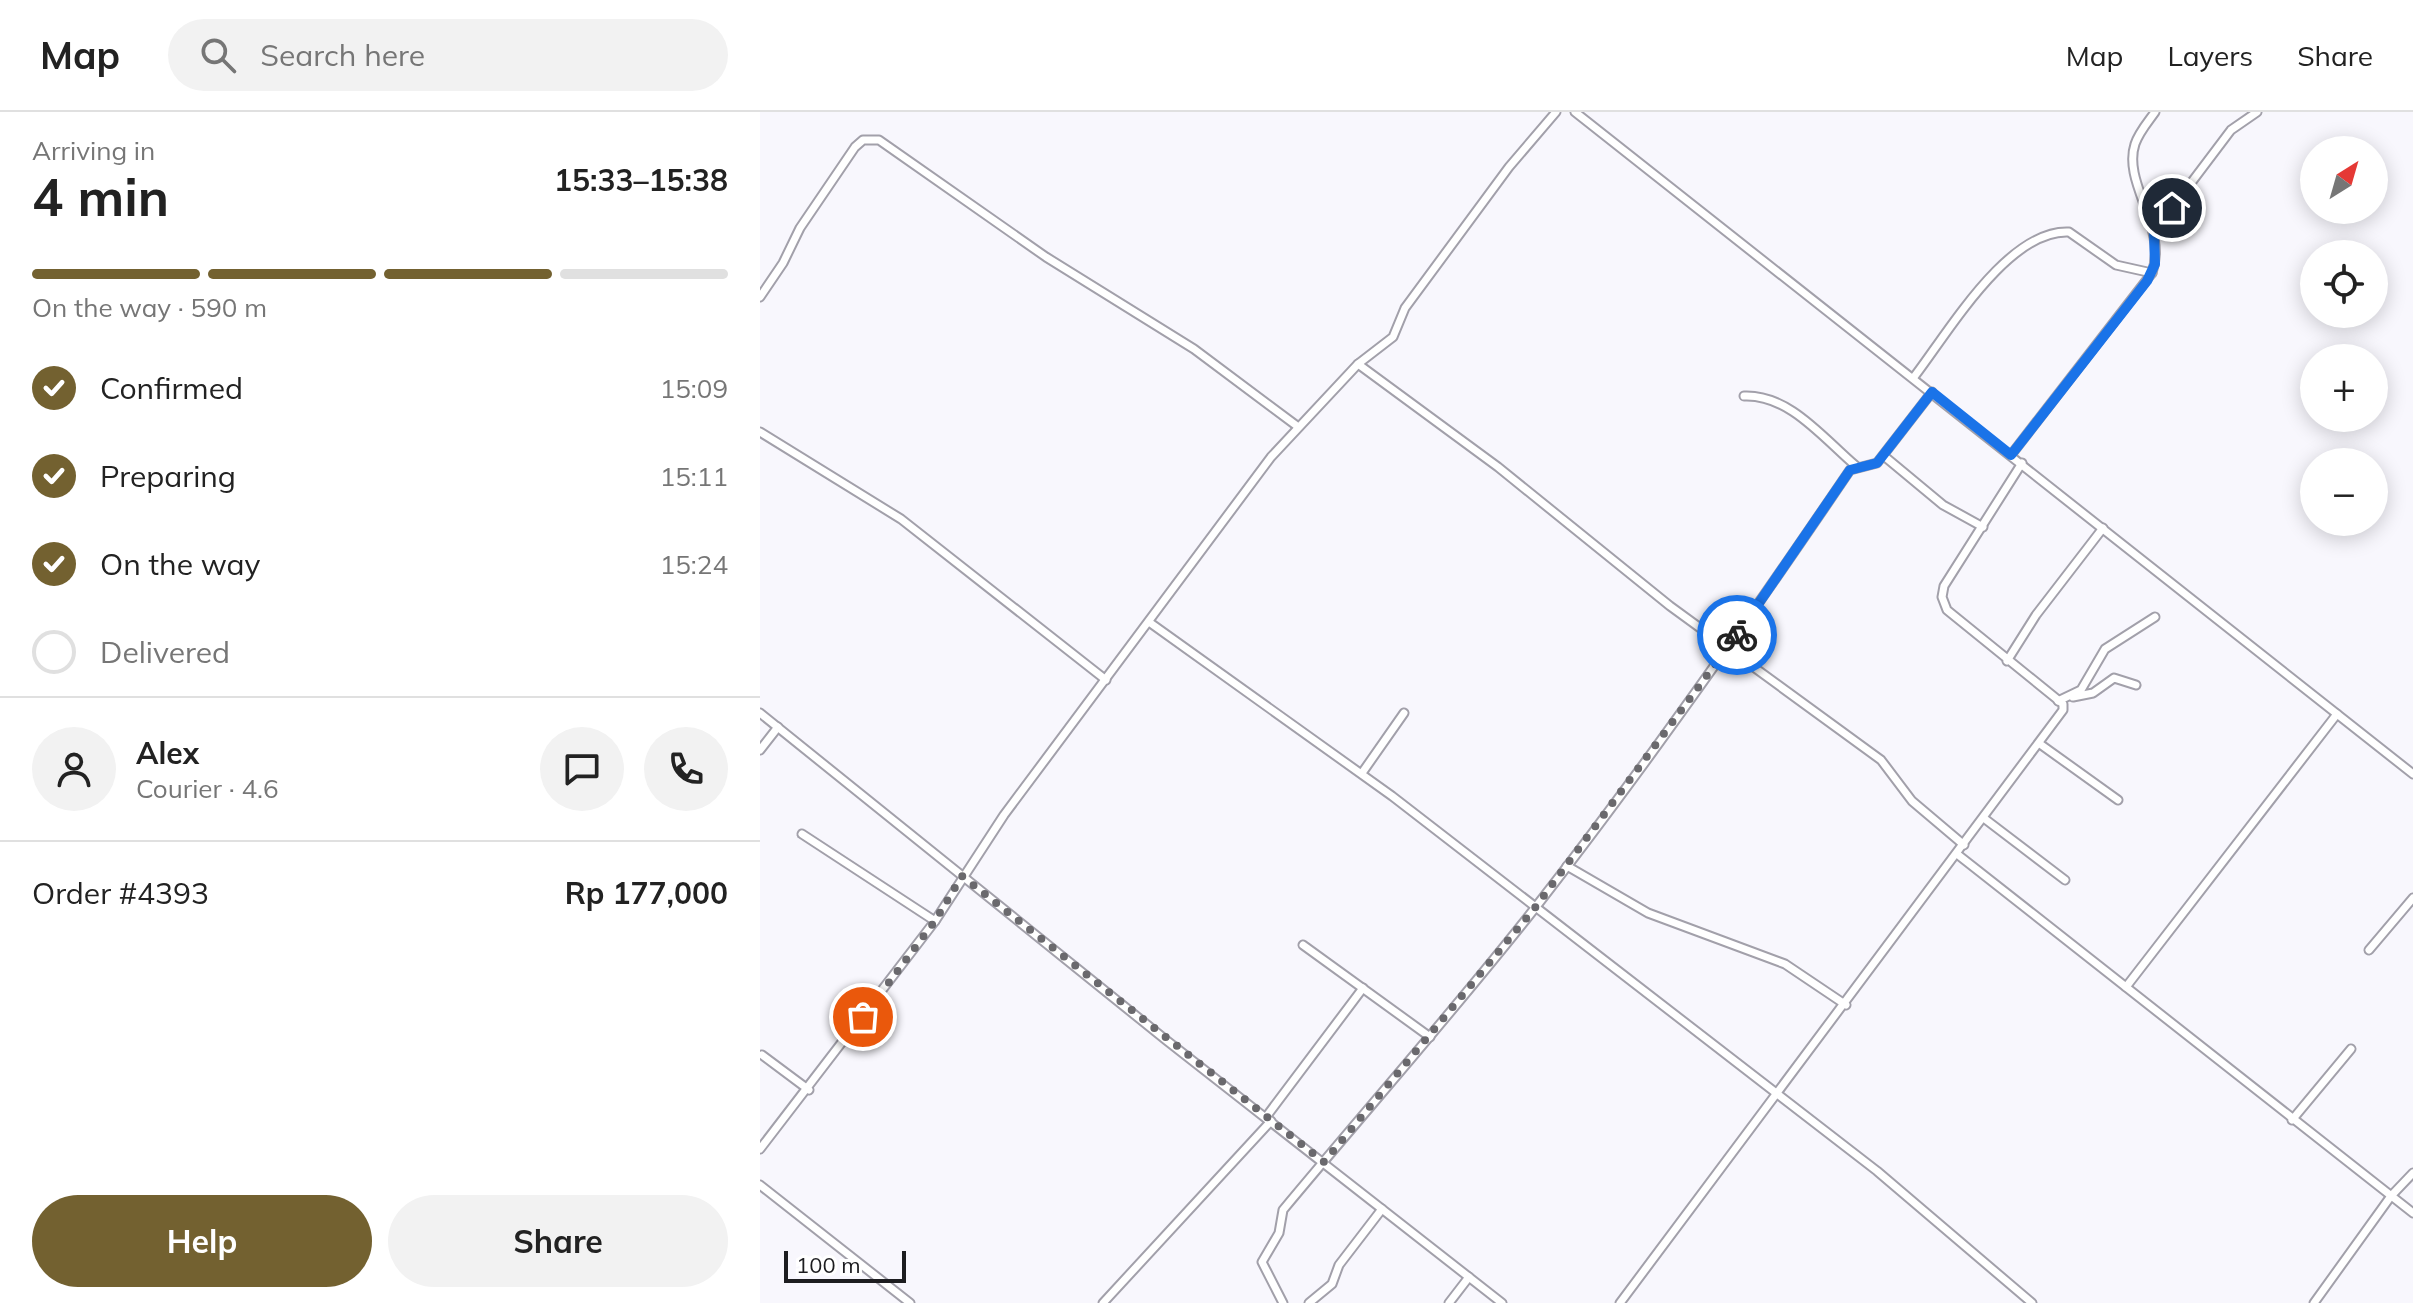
<!DOCTYPE html>
<meta charset="utf-8">
<style>
:root{--surface:#fff;--page:#f2f2f2;--text:#222;--muted:#767676;--line:#e0e0e0;--accent:#736130}
body{margin:0;font-family:Mulish,sans-serif;background:var(--page);color:var(--text);height:100vh;display:flex;flex-direction:column;font-size:30px;white-space:nowrap}
*{box-sizing:border-box;margin:0}
p{font-size:26px;color:var(--muted)}
.icon{flex:none;width:44px;height:44px;fill:none;stroke:currentColor;stroke-width:2;stroke-linecap:round;stroke-linejoin:round}
.map{position:relative;flex:1;overflow:hidden}
.details{display:flex;flex-direction:column;background:var(--surface);width:760px}
.details>*{flex:none}
.needle{width:52px;rotate:37deg}
.tools{position:absolute;left:1540px;top:24px;display:grid;gap:16px}
.tools a{display:grid;place-items:center;width:88px;height:88px;border-radius:50%;background:var(--surface);box-shadow:0 4px 20px #0003;font-size:40px}
.scale{position:absolute;left:24px;bottom:20px;width:122px;box-sizing:border-box;padding-left:8px;border:4px solid #1d1d20;border-top:0;font-size:22px;line-height:28px;white-space:nowrap;color:#1d1d20;-webkit-text-stroke:6px #fff;paint-order:stroke}
.pin{position:absolute;display:grid;place-items:center;width:68px;height:68px;color:#fff;margin:-34px;border:4px solid #fff;border-radius:50%;box-shadow:0 2px 8px #0007}
.courier{position:absolute;display:grid;place-items:center;width:80px;height:80px;margin:-40px;border:6px solid #1a73e8;border-radius:50%;background:#fff;color:#222;box-shadow:0 2px 10px #0007}
.summary em{font-style:normal;font-weight:700}
.summary div{display:flex;flex-direction:column-reverse}
.summary{display:flex;align-items:center;justify-content:space-between;height:136px;padding:0 32px}
h1{font-size:52px;font-weight:700;line-height:60px}
.bar{display:grid;grid-template-columns:repeat(4,1fr);gap:12px 8px;align-content:center;height:96px;padding:0 32px}
.bar i{height:10px;border-radius:6px;background:var(--line)}
.bar .current{background:var(--accent)}
.bar p{grid-column:span 4}
.line{display:flex;align-items:center;gap:20px;padding:0 32px;border-top:2px solid var(--line)}
.line div{flex:1}
.round{display:grid;place-items:center;flex:none;width:84px;height:84px;border-radius:42px;background:var(--page)}
ol{padding:0 32px;list-style:none}
li{display:flex;align-items:center;gap:24px;height:88px}
li p{margin-inline-start:auto}
li .icon{padding:8px;border-radius:50%;background:var(--accent);color:#fff;stroke-width:4}
li:last-child{color:var(--muted)}
li i{width:44px;height:44px;border:4px solid var(--line);border-radius:50%}
.action{display:flex;gap:16px;margin-top:auto;padding:16px 32px}
.action a{flex:1;height:92px;border-radius:48px;background:var(--accent);color:#fff;font-size:32px;font-weight:700;line-height:92px;text-align:center}
.action a+a{background:var(--page);color:var(--text)}
header{display:flex;align-items:center;gap:48px;box-sizing:border-box;height:112px;padding:0 40px;background:var(--surface);border-bottom:2px solid var(--line)}
header strong{font-size:38px}
nav{display:flex;gap:44px;margin-inline-start:auto;font-size:28px}
.search{width:560px;height:72px;background:var(--page);display:flex;align-items:center;gap:20px;box-sizing:border-box;padding:0 28px;border-radius:44px;color:var(--muted);font-size:30px}
main{display:flex;flex:1;min-height:0}
.map>svg:first-child{display:block}
.lines{fill:none;stroke-linecap:round;stroke-linejoin:round}
.minor-casing{stroke:#a2a0aa;stroke-width:11}
.minor{stroke:#fff;stroke-width:7}
.done{stroke:#6a696d;stroke-width:8;stroke-dasharray:0 14.4}
.route{stroke:#1a73e8;stroke-width:10}
</style>
<header>
<strong>Map</strong>
<div class="search"><svg class="icon" aria-label="search" viewBox="0 0 24 24"><circle cx="10" cy="10" r="6"/><path d="M15 15l6 6"/></svg>Search here</div>
<nav><a>Map</a><a>Layers</a><a>Share</a></nav>
</header>
<main>
<section class="details">
<div class="summary"><div><h1>4 min</h1><p>Arriving in</p></div><em>15:33–15:38</em></div>
<div class="bar"><i class="current"></i><i class="current"></i><i class="current"></i><i></i><p>On the way · 590 m</p></div>
<ol>
<li><svg class="icon" aria-label="check" viewBox="0 0 24 24"><path d="M5 12l5 5 9-10"/></svg>Confirmed<p>15:09</p></li>
<li><svg class="icon" aria-label="check" viewBox="0 0 24 24"><path d="M5 12l5 5 9-10"/></svg>Preparing<p>15:11</p></li>
<li><svg class="icon" aria-label="check" viewBox="0 0 24 24"><path d="M5 12l5 5 9-10"/></svg>On the way<p>15:24</p></li>
<li><i></i>Delivered</li>
</ol>
<div class="line" style="height:144px"><a class="round"><svg class="icon" aria-label="person" viewBox="0 0 24 24"><circle cx="12" cy="8" r="4"/><path d="M4 21q1-7 8-7t8 7"/></svg></a><div><b>Alex</b><p>Courier · 4.6</p></div><a class="round"><svg class="icon" aria-label="chat" viewBox="0 0 24 24"><path d="M4 5h16v11H9l-5 4z"/></svg></a><a class="round"><svg class="icon" aria-label="phone" viewBox="0 0 24 24"><path d="M5 4h4l2 5-3 2q2 4 5 5l2-3 5 2v4C11 20 4 13 5 4z"/></svg></a></div>
<div class="line" style="height:104px"><div>Order #4393</div><b>Rp 177,000</b></div>
<div class="action"><a>Help</a><a>Share</a></div>
</section>
<div class="map">
<svg width="1653" height="1191" viewBox="0 0 1653 1191">
<rect width="100%" height="100%" fill="#f8f7fd"/>
<g class="lines">
<defs>
<g id="minor">
<path d="M815,0L1653,662"/>
<path d="M1394,120L1471,18L1497,0"/>
<path d="M0,185L23,151L40,116L95,35L103,28H119L286,145L434,237L537,314"/>
<path d="M598,252L738,355L910,494L1121,648L1152,689L1204,733"/>
<path d="M1154,265C1188,221 1248,117 1309,120L1356,153L1392,161"/>
<path d="M984,284C1029,282 1063,326 1096,354"/>
<path d="M0,320L141,407L346,568"/>
<path d="M1251,343L1392,161C1408,115 1362,71 1375,32C1379,20 1388,10 1395,0"/>
<path d="M1124,344L1183,393L1223,415"/>
<path d="M389,510L632,684L1117,1059L1272,1191"/>
<path d="M1247,549L1276,503L1343,416"/>
<path d="M1313,585L1333,581L1354,566L1376,573"/>
<path d="M1298,589L1321,578L1345,537L1395,505"/>
<path d="M0,601L406,928L742,1191"/>
<path d="M1280,632L1358,688"/>
<path d="M0,638L18,615"/>
<path d="M602,661L644,601"/>
<path d="M1225,707L1305,768"/>
<path d="M42,722L175,809"/>
<path d="M1197,742L1653,1101"/>
<path d="M807,754L888,801L1025,852L1086,893"/>
<path d="M543,833L670,925"/>
<path d="M1609,838L1653,786"/>
<path d="M1366,875L1577,602"/>
<path d="M2,943L49,978"/>
<path d="M506,1005L603,876"/>
<path d="M1532,1008L1591,937"/>
<path d="M0,1037L175,809L244,703L511,345L598,252L633,225L645,196L749,55L796,0"/>
<path d="M0,1073L150,1191"/>
<path d="M343,1191L511,1009"/>
<path d="M523,1191L502,1150L519,1121L523,1098C607,997 694,899 775,796C886,654 989,507 1090,358L1117,351L1172,280"/>
<path d="M549,1191L572,1172L579,1153L622,1097"/>
<path d="M689,1191L709,1165"/>
<path d="M860,1191L1303,598V592L1187,498L1182,485L1184,474L1262,351"/>
<path d="M1554,1191L1631,1084L1653,1061"/>
</g>
</defs>
<use href="#minor" class="minor-casing"/>
<use href="#minor" class="minor"/>
</g>
<g class="lines">
<path class="done" d="M103,905L175,809L202,764L564,1050L774,797L977,523"/>
<path class="route" d="M977,523L1090,358L1117,351L1172,280L1251,343L1387,169L1395,152L1394,120L1412,96"/>
</g>
</svg>
<div class="tools">
<a><svg class="needle" viewBox="-14 -14 28 28"><path d="M0-13l5 13h-10z" fill="#e53935"/><path d="M0 13l5-13h-10z" fill="#767676"/></svg></a>
<a><svg class="icon" aria-label="locate" viewBox="0 0 24 24"><circle cx="12" cy="12" r="6"/><path d="M12 2v4M12 18v4M2 12h4M18 12h4"/></svg></a>
<a>+</a>
<a>−</a>
</div>
<div class="scale">100 m</div>
<div class="pin" style="left:103px;top:905px;background:#ea580c"><svg class="icon" aria-label="bag" viewBox="0 0 24 24"><path d="M5 8h14l-1 12H6zM9 8a3 3 0 0 1 6 0"/></svg></div>
<div class="pin" style="left:1412px;top:96px;background:#1f2937"><svg class="icon" aria-label="home" viewBox="0 0 24 24"><path d="M3 11l9-7 9 7M6 9v11h12V9"/></svg></div>
<div class="courier" style="left:977px;top:523px"><svg class="icon" aria-label="bike" viewBox="0 0 24 24"><circle cx="6" cy="16" r="4"/><circle cx="18" cy="16" r="4"/><path d="M6 16l4-8h5l3 8M10 8l3 8H6M13 5h3"/></svg></div>
</div>
</main>
